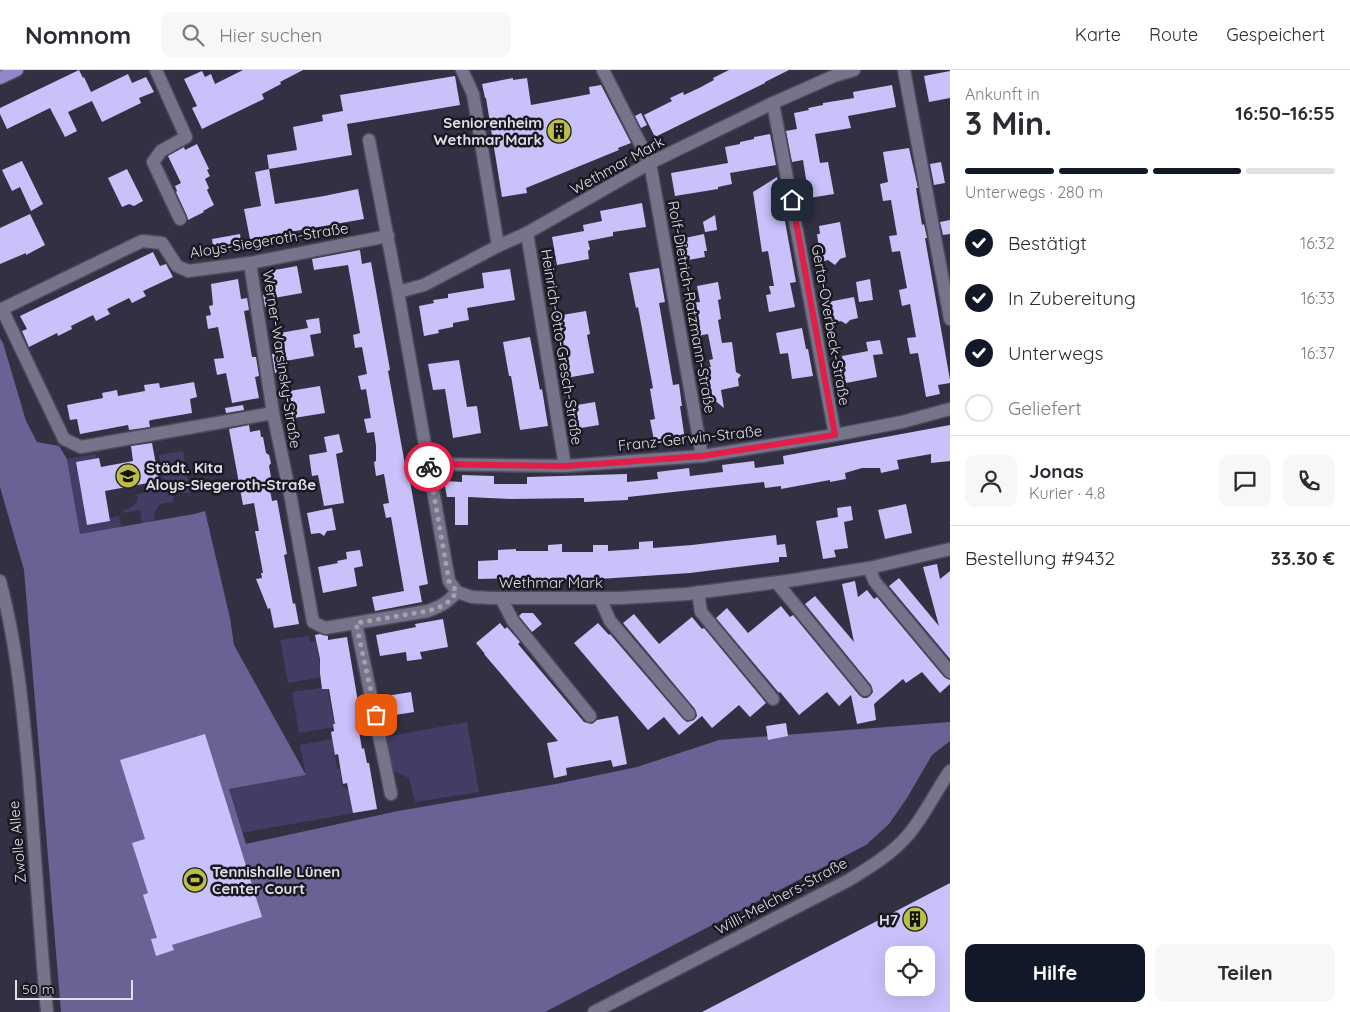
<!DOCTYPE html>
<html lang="de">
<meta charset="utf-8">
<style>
:root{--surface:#fff;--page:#f7f7f7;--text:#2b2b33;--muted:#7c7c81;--line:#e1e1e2;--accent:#111827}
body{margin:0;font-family:Quicksand,sans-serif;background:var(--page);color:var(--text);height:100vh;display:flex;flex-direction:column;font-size:19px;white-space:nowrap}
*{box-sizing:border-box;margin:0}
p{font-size:16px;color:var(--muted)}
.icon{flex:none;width:28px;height:28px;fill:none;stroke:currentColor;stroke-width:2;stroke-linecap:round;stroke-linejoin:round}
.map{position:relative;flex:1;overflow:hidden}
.side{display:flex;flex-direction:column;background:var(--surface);width:400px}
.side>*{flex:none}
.buttons{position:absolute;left:885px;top:876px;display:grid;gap:10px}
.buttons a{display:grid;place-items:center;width:50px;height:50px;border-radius:10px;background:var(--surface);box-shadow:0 5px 20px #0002;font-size:25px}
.scale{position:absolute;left:15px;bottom:12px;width:118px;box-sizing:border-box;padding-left:5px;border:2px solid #dfdeea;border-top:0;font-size:14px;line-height:18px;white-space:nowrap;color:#dfdeea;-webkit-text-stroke:4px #1a1922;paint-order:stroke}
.pin{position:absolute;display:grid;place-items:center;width:42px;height:42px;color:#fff;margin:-21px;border-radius:10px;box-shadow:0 2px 8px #0006}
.courier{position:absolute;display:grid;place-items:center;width:50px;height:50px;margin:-25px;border:4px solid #e11d48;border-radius:50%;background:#fff;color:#222;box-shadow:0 1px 6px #0007}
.head em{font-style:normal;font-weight:700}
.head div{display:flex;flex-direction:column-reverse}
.head{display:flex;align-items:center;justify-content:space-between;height:85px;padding:0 15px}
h1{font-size:32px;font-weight:700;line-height:38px}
.bar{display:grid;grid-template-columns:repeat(4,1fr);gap:8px 5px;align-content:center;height:60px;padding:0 15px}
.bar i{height:6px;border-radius:4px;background:var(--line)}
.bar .on{background:var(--accent)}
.bar p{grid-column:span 4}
.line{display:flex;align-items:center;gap:12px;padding:0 15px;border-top:1px solid var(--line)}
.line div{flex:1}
.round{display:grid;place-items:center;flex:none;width:52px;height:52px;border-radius:10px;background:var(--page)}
ol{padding:0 15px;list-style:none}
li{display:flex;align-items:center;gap:15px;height:55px}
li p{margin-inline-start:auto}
li .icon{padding:5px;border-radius:50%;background:var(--accent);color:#fff;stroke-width:4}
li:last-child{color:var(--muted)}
li i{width:28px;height:28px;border:2px solid var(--line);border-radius:50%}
.primary-button{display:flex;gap:10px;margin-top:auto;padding:10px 15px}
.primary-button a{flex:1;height:58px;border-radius:10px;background:var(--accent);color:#fff;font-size:20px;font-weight:700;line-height:58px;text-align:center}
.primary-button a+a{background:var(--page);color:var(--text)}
header{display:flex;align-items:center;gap:30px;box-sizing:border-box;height:70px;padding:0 25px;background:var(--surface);border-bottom:1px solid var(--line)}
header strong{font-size:24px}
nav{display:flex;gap:28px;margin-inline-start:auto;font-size:18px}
.search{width:350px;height:45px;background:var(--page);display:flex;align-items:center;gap:12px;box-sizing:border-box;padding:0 18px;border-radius:10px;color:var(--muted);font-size:19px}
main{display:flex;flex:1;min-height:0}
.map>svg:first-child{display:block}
.green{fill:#433c65}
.forest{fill:#696295}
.building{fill:#c8c1fa;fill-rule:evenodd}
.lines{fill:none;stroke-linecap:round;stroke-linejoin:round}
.minor-casing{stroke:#4d4b5b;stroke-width:15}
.major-casing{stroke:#4d4b5b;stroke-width:15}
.minor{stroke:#76748a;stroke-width:12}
.major{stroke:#9287ca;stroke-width:12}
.done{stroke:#a2a1b0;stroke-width:5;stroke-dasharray:0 9}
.route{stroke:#e11d48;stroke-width:6}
.labels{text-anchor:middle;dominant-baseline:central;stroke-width:5;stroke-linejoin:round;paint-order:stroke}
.poi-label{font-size:15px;font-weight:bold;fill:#dfdeea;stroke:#1a1922;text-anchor:end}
.street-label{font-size:15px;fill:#dfdeea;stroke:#1a1922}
</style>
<header>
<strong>Nomnom</strong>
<div class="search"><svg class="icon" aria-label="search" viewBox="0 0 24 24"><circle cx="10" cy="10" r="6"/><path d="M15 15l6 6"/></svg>Hier suchen</div>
<nav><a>Karte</a><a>Route</a><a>Gespeichert</a></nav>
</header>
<main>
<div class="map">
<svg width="950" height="942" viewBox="0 0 950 942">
<rect width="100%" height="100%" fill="#323043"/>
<g class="green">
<path d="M183,381L190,423H181L179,416L174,417C172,421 174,427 173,432L160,434L155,441L154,451L142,453L140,440L123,443V440C131,438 135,436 138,428L136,425L146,422L147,419L164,416L159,385Z"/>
<path d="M96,384L97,389L76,392L87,454L110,451V448L119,446L121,457L80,465L67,389Z"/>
<path d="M308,566L310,572L316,571L322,607L288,613L280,570Z"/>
<path d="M327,617L335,657L299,663L292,622Z"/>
<path d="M467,652L479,722L415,732L409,708L391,700L385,667Z"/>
<path d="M332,669L337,699H340L342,715L350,722L354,743L242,763L228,719L306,705L300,675Z"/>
</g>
<path class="forest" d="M0,268L3,273L26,351L37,372L59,376L67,389L80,464L194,444L205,441L230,548L234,575L306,705L229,719L246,774L398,741L556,714L637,697L719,670L950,652V671L932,685L907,728L889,754L866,775L545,942H61L24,500L0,417Z"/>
<g class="building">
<path d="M79,0L83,8L84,7L91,22L128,4L132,13L146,7L154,22L139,28L141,33L102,52L92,31L68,42L77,61L65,67L50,38L7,59L0,44V38Z"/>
<path d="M243,0H303L280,12L281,14L262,24L264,29L202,59L192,38L197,36L184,9L202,1L205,7L211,4L215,14Z"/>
<path d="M729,0H789L765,12V13L655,67L644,45L672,31L670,28L683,22L684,25L699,18L714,10L713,8Z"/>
<path d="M950,1V28L929,32L924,6Z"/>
<path d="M455,6L460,35L347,54L352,85L269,99L267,85L297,80L293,57L323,51L322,45L343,41L340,25Z"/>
<path d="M513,8V10L527,8L531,35L590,24L589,17L601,15L631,73L618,78L619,80L526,118L527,123L502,127L486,28H485L482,14Z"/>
<path d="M892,15L896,37L848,46L851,58L815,64L820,93L828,92L834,124L809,128L803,90L792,92L786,61L797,59L794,43L809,40L808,38L823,35V33L854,28L853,22Z"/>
<path d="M641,43L647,55L641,58L635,46Z"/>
<path d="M770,64L776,95L730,103L732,114L718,117V119L675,126L671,103L728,93L725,77L740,74V72L754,69V67Z"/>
<path d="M197,74L209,99L207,100L210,106L205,109L209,118L207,120L214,135L203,141L204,142L188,150L187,146L176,122L177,121L175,116L181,113L168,86L184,77L185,80Z"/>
<path d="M909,78L918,118H916L922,155L924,154L927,168H925L950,310V313L938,315L940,324L926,327L918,283L910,284L907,268L916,267L910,234L902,236L899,220L907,218L900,181L892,182L889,166L897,165L891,130L883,131L880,114L888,112L883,82Z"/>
<path d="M22,91L43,134L31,141L20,117L12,121L2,100Z"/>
<path d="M941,92L945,113L934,115L930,94Z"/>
<path d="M127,99L143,131L134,136L129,134L122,137L108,108Z"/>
<path d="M269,99L275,134L324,126L358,119L364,149L250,169L244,139L261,136L255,102Z"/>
<path d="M777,107L796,212L790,213L795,237L769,242L766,225L771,224L769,216H774L768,181L762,182L753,122Z"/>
<path d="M642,133L646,157L613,162V166L588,171L590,179L588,181L589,189L557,195L552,167L584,161L583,155L602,151L600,141Z"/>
<path d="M30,144L45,175L26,185V183L0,194V158Z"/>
<path d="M715,145L717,160L705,162L703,152Z"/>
<path d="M950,150V164L943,165L940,152Z"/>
<path d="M840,152L846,187L840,189L835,195L828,190L821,192L817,164H820L819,156Z"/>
<path d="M240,164L242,178L214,183L212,169Z"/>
<path d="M704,164L707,181H704L705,187L683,191L680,169Z"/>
<path d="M360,180L362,194L371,192L390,300L388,301L406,400H408L428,514L419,516L422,532L375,541L372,527L404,521L391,447L386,448L383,434L389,433L384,404L376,406L374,392L376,391V376L374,362L367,363L364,349L371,348L366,319L361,320L358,306L367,304L362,277L355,278L353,265L360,263L348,195L314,200L312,189Z"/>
<path d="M153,182L160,196L166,194L173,207L143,221L146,226L132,233L129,228L107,239L110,244L96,251L93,245L71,256L72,259L58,266L57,263L29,277L22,261L27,259L20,246Z"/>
<path d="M297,196L302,223L274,228L269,201Z"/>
<path d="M659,198L665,232L659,233L673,315L679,314L682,336H680L685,370L655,375L650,350L655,349L650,319L653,318L638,237L636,238L629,203Z"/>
<path d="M510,199L515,230L467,238L469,250L453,253V257L438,260L439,263L424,266L419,236L434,233L433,230L448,228V224L484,218L482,203Z"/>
<path d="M238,209L241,229L247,228L249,240L244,241L252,287H256L259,306L255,307L259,328L232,333L226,303L217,305L214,289L224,288L218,257L208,259L206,246L211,245L209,236L213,235L211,214Z"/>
<path d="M870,209L873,230L859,232L856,212Z"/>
<path d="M718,212L721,229L718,230L721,249L718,250L722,273L732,272L736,302L741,305L738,309L739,316L721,320L724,338L707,324L702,298L711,297L709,290L713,289L708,264L697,266L691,233L700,232L697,216Z"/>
<path d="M271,223L273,236L265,237L263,225Z"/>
<path d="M854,227L858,248L850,250L846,254L841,251L832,253L828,232Z"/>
<path d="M586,241L590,264L587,265L594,303L566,308L556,246Z"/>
<path d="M319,248L321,263L310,265L314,286L285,291L287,301L275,303L272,284L283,282L284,286L280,263L308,258L306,250Z"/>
<path d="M802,258L806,279H808L813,306L792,309L788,283L780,284L776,263Z"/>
<path d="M530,267L540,320L542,319L548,356L520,360L511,306H509L503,272Z"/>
<path d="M880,270L883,284L873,285L877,307L836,315L834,300L844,298L842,286L868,281L866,272Z"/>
<path d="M459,290L467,337L477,336L481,363L453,368L445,319L433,320L428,294Z"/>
<path d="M194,312L197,327L190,329L192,343L151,350L149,351L150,357L129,360L128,355L80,364L77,349L70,350L67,335L103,328L102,323L117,320L118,326L145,321L144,315L159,313L160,318Z"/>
<path d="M320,316L325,343L294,348L289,321Z"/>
<path d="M595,332L599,355L575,359L571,336Z"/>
<path d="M243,335L244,340L226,343L225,338Z"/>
<path d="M249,355L250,362L260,360L261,367H263L266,383L269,385L271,393L269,396L271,407L268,408L272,431L277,430L287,484L284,485L293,534L295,533L299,554L274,558L270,538L268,539L256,509L262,508L261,503H263L255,461H259L254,433L243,435L229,359Z"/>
<path d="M950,355V391L931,393V384L897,390L899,399L881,403L880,398H862L845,403L846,409L830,412V410L781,419V416L765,418L764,412L628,427V430L584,432V428L511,429L468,427V455H455V427H447L444,411L462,412V405L494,406V414H527V407L627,404V412L658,409L657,402L689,398L690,406L723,402L722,395L754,391L755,398L784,394L783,386Z"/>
<path d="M339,364L343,382L336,384L344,433L324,436L318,405L312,406L309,385L327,382L324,367Z"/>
<path d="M152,373L159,411L105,421L110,451L87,455L76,392L99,388L101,397L133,391L131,376Z"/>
<path d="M906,434L912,463L885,469L878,440Z"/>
<path d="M851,436L853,450L844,452L848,478L834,480L836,487L823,489L816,451L838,447L837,438Z"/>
<path d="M332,438L336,460L327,461L324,466L320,463L311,464L307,443Z"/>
<path d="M776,465L777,475L785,474L787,487H779V492L690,503L599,509L519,510V508L478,509V491L498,490V480L516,479V481H548V475L562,474V482H593V475H608V481L639,479V472L653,471V478L692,475Z"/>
<path d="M360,480L363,496L354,498L357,516L323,523L318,497L338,493L337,491L347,489L346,482Z"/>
<path d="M937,494L940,509L950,501V589L889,516L899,508L939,556L923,497Z"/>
<path d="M855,511L858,527L867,520L874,529L877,527L944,607L950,610V614L940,623L922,602L906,613L903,609L874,634L876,650L857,654L851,625L839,636L827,622L799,645L780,622L779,623L716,548L727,538L748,563L781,536L790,547L793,545L859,625L863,628H867L870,626L873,622L871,615L805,534L815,526L854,572L842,514Z"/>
<path d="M522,543H533L542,554L532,562L519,546Z"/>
<path d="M634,544L659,574L692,547L702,559L704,558L766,633L750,647L739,635L712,658L702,646L679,665L664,647L648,660L574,573L598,553L609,565L610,564L683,649L687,652L694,650L697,646L695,639L623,553Z"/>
<path d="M443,549L448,577L420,582L422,589L407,591L406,582L380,586L376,565L416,557L415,554Z"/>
<path d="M500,553L505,559L507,557L520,572L518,574L584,652L592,654L597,650L618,646L627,694L613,697L611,690L566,698L567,705L554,708L547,673L558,671L484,584H485L476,573Z"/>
<path d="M320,564L328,566V570L347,567L361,650H357L362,679L364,678L367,693H369L377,739L353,743L347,713L343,714L338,684L335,685L331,662L334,661L333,654H335L329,619H322L320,603V589L315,565Z"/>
<path d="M411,622L414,642L389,646L386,626Z"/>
<path d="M786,653L788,666L768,670L766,656Z"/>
<path d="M205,664L262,847L172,875L174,880L156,886L151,869L157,868L143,825L148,823L132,773L145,769L120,690Z"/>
<path d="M950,813V942H702ZM894,885H926V918H894Z"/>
</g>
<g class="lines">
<defs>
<g id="minor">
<path d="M156,0L186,67L161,81L153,92L180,149"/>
<path d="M462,0L473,24L498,176"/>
<path d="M603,0L650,93L702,386"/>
<path d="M854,0L834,6L773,33L650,93L527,163L498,176L424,215L398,222L449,511L457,522L472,527L492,528H620L687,524L794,510L869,498L950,479"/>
<path d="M904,0L950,249"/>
<path d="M773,33L835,365"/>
<path d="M369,70L398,222"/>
<path d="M527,163L565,396"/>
<path d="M250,193L273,343L291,429L313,552L325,558L428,541C441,536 447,533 457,522"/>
<path d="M273,343L81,377L64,369L2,239L142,171L162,173L177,196L188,201L250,193L388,166"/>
<path d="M429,394L565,396L702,386L835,365L902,352L950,339"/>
<path d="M869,498L875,512L950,602"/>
<path d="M0,511C17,574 23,641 29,706C35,785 40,864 47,942"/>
<path d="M777,513L865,620"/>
<path d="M698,522L701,542L773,629"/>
<path d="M501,528L513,551L590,646"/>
<path d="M600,528L610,551L689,644"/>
<path d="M356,553L391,724"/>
<path d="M594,942L849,810C870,797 892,784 908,765C925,745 935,722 950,701"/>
</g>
<path id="major" d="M0,8L17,0"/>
</defs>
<use href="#minor" class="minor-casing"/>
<use href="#major" class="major-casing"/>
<use href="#minor" class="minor"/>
<use href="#major" class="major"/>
</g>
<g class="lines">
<path class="done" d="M376,645L356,553L428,541L442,536L448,532L457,522L449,511L429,397"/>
<path class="route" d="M429,397V394L565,396L610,393L702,386L835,365L792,130"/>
</g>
<defs>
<symbol id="building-disc" viewBox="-11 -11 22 22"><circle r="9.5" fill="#bdbf43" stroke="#1a1922"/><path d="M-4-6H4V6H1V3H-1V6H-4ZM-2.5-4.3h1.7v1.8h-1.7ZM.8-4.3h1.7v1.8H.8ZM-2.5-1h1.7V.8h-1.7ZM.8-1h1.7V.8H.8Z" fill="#111"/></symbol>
<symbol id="school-disc" viewBox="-11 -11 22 22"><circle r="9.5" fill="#bdbf43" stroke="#1a1922"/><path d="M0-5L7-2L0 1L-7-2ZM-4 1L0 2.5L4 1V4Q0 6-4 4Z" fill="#111"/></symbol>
<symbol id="stadium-disc" viewBox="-11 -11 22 22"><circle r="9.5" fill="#bdbf43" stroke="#1a1922"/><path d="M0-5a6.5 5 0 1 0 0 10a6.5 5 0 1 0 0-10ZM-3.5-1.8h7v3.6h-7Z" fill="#111"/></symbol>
</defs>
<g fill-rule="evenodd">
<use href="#building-disc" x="545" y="47" width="28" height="28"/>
<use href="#school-disc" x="114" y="392" width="28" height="28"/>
<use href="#stadium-disc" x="181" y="796" width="28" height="28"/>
<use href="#building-disc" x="901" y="835" width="28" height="28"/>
</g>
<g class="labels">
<g class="poi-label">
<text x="542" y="52">Seniorenheim<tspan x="542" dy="17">Wethmar Mark</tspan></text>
<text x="146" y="397" text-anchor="start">Städt. Kita<tspan x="146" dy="17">Aloys-Siegeroth-Straße</tspan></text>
<text x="212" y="801" text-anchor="start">Tennishalle Lünen<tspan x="212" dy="17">Center Court</tspan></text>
<text x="898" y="849">H7</text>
</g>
<g class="street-label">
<text transform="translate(617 95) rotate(-29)">Wethmar Mark</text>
<text transform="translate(269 170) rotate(-9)">Aloys-Siegeroth-Straße</text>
<text transform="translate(692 237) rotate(80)">Rolf-Dietrich-Ratzmann-Straße</text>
<text transform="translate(831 255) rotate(80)">Gerta-Overbeck-Straße</text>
<text transform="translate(562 277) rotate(81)">Heinrich-Otto-Gresch-Straße</text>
<text transform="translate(282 289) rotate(81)">Werner-Warsinsky-Straße</text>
<text transform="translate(690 368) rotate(-6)">Franz-Gerwin-Straße</text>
<text x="551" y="512">Wethmar Mark</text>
<text transform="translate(17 772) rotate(-95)">Zwolle Allee</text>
<text transform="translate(781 826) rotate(-28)">Willi-Melchers-Straße</text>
</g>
</g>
</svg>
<div class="buttons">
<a><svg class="icon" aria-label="locate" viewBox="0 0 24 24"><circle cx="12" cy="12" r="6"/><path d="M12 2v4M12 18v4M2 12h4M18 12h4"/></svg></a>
</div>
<div class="scale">50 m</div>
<div class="pin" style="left:376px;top:645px;background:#ea580c"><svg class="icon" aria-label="bag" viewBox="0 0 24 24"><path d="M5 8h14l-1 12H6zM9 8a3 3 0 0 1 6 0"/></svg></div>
<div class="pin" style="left:792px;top:130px;background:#1f2937"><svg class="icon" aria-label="home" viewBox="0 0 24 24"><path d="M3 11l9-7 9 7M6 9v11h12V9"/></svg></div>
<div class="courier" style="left:429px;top:397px"><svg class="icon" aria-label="bike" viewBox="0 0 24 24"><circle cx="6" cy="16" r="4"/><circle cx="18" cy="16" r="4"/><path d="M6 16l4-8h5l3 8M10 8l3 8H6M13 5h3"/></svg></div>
</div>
<section class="side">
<div class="head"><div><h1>3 Min.</h1><p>Ankunft in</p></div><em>16:50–16:55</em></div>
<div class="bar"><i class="on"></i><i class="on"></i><i class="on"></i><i></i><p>Unterwegs · 280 m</p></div>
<ol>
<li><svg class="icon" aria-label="check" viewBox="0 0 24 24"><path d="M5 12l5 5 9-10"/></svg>Bestätigt<p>16:32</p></li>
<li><svg class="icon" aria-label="check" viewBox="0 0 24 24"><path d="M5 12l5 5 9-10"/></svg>In Zubereitung<p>16:33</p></li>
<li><svg class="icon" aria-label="check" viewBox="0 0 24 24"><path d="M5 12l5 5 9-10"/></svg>Unterwegs<p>16:37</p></li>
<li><i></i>Geliefert</li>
</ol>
<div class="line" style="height:90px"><a class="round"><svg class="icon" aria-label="person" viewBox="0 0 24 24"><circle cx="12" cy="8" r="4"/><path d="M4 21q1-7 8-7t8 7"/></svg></a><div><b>Jonas</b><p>Kurier · 4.8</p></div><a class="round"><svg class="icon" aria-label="chat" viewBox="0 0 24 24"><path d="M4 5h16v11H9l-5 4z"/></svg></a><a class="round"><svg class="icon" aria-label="phone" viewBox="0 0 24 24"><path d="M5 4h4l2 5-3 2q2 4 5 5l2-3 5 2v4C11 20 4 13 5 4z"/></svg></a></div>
<div class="line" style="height:65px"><div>Bestellung #9432</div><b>33.30 €</b></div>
<div class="primary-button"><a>Hilfe</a><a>Teilen</a></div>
</section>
</main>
